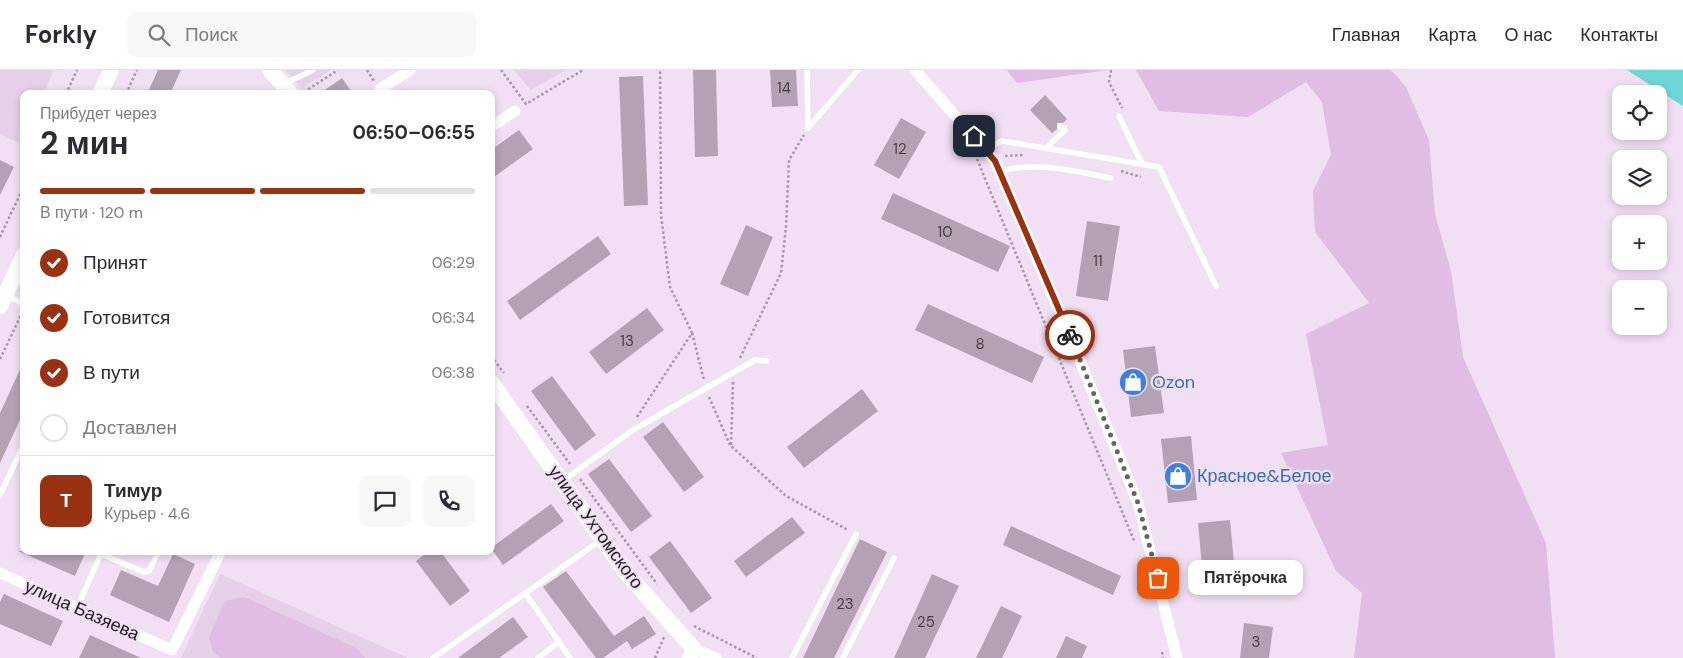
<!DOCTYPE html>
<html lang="ru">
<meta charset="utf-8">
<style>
:root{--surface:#fff;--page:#f7f7f7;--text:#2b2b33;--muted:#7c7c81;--line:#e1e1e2;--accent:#993213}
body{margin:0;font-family:"DM Sans",sans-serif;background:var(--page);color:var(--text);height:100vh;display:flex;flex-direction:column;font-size:19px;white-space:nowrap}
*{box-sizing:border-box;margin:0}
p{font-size:16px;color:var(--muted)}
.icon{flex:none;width:28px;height:28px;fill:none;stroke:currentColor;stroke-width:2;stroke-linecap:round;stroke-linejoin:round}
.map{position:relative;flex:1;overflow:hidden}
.drawer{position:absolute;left:20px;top:20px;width:475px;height:465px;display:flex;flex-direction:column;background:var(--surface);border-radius:10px;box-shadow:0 2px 8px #0003}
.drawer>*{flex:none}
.fabs{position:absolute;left:1612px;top:15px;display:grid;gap:10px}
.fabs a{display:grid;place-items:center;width:55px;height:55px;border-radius:10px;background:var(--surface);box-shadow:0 2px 8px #0003;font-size:25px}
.pin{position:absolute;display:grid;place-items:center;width:42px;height:42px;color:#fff;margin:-21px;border-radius:10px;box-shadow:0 2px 8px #0006}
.courier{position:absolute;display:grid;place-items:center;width:50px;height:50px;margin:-25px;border:4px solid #993213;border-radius:50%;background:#fff;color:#222;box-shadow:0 1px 6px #0007}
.bubble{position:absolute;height:35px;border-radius:10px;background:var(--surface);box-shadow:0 2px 8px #0003;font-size:16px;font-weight:700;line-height:35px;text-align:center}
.head em{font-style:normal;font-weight:700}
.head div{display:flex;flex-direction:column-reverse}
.head{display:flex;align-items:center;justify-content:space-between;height:85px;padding:0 20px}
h1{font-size:32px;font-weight:700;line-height:38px}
.bar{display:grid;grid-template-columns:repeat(4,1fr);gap:8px 5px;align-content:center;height:60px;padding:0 20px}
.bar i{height:6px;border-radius:4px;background:var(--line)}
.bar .active{background:var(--accent)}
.bar p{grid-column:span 4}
.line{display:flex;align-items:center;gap:12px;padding:0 20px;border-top:1px solid var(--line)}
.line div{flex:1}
.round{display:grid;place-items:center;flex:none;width:52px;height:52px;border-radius:10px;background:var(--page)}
ol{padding:0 20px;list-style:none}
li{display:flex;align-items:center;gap:15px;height:55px}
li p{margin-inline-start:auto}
li .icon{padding:5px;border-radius:50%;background:var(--accent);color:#fff;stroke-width:4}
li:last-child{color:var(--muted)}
li i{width:28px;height:28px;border:2px solid var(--line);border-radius:50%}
header{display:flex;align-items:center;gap:30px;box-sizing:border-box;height:70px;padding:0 25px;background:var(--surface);border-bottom:1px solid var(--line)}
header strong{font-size:24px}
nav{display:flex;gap:28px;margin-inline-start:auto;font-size:18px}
.search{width:350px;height:45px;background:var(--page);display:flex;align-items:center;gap:12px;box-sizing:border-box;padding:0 18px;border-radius:10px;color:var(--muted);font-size:19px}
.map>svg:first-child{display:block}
.built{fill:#e6cfe8}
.green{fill:#e0bde2}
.water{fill:#6fd6d6}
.building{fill:#b3a2b4}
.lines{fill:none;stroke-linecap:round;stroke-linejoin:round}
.path{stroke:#a497a6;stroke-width:2.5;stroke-dasharray:2.5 2.5;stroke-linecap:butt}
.lane{stroke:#fff;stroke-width:5.5}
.street{stroke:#fff;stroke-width:11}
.secondary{stroke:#fff;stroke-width:16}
.done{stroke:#6a606c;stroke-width:5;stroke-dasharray:0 9}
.route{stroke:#993213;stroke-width:6}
.labels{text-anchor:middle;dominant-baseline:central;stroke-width:4.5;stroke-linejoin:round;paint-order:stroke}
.number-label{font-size:15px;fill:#463e47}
.shop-label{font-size:18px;fill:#366cbe;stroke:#f1dff3;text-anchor:start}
.street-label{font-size:18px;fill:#221c23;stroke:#f1dff3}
</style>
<header>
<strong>Forkly</strong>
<div class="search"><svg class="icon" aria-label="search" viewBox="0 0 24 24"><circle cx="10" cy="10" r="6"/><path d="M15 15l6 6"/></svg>Поиск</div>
<nav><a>Главная</a><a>Карта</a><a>О нас</a><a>Контакты</a></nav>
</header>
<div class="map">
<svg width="1683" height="588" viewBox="0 0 1683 588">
<rect width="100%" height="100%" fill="#f1dff3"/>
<g class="built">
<path d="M0,0H54L43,24H24V65L20,73L0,64Z"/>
<path d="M285,0H331L302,18Z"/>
<path d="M514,0H566L531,20Z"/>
<path d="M220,504L408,588H181Z"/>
</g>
<g class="green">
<path d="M1007,0H1108L1017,13Z"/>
<path d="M1136,0H1391L1406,17L1429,70L1435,144L1451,201L1463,287L1546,473L1555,588H1354L1362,523L1336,501L1281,383L1328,375L1306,264L1369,233L1315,162L1313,121L1331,85L1322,32L1306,12L1248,47L1159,41Z"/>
<path d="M244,527L358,579L365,588H221L213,582L209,567L225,531Z"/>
</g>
<path class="water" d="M1627,0H1683V36Z"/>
<g class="building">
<path d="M158,0H181L170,24H147Z"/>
<path d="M693,0H716L718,86L695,87Z"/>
<path d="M770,0H796L798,36L772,37Z"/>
<path d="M643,6L648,135L624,136L619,7Z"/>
<path d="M342,8L353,24H319Z"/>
<path d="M1045,25L1067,49L1063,53H1057V59L1052,63L1030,40Z"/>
<path d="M901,48L926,62L899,109L874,95Z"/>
<path d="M519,60L533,79L491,109V80Z"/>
<path d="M0,90L14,97L0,125Z"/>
<path d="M893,123L1010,176L998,202L881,149Z"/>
<path d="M1087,151L1120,156L1108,231L1076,226Z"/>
<path d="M746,155L773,167L748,226L720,214Z"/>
<path d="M598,166L611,184L520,250L507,231Z"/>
<path d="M928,234L1044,287L1032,313L915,260Z"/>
<path d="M647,238L664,260L606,304L589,282Z"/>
<path d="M1155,276L1164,343L1131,347L1123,280Z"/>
<path d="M24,291V341L0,393V343Z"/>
<path d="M552,306L596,365L575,381L531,321Z"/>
<path d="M862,319L878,341L804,398L787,377Z"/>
<path d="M663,352L704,407L684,422L643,367Z"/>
<path d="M1191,366L1197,430L1168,433L1161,369Z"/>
<path d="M609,389L652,446L631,462L588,404Z"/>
<path d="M551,434L564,451L503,495L491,478Z"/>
<path d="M792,447L805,463L746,507L734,491Z"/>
<path d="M1230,450L1236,515L1204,518L1198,453Z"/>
<path d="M1011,456L1121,506L1113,525L1003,475Z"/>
<path d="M860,469L887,482L834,588H803Z"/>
<path d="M670,471L712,528L691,543L649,487Z"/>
<path d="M18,481H86L75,506Z"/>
<path d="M429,481H440L470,521L450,536L416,491Z"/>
<path d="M173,484L195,494L169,552L110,525L121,500L158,516Z"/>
<path d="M566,501L614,566L644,546L656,564L632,579L627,571L603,588H596L543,517Z"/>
<path d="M932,504L959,516L925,588H894Z"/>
<path d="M4,524L63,551L51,576L0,554V532Z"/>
<path d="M1001,536L1022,546L1002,588H976Z"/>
<path d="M513,547L528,567L499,588H458Z"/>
<path d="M1244,553L1273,557L1269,588H1240Z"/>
<path d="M90,565L141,588H79Z"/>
<path d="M1066,566L1087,576L1082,588H1056Z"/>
</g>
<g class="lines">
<g class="path">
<path d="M367,0L374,11"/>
<path d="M501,0L526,34L583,0"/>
<path d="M1111,0L1109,12L1122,38"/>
<path d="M304,22L338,0"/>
<path d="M66,24L77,0"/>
<path d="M126,24L137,0"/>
<path d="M1005,86L1024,85"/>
<path d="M977,89L1135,473"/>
<path d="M1121,101L1141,107"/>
<path d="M0,167L24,116"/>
<path d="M692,263L704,310"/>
<path d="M491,286L504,303"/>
<path d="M740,288L781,203L786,157L789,90L804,65"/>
<path d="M0,289L22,243"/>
<path d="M733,312L731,376L786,426L848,460"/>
<path d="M709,327L730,375"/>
<path d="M527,336L570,394"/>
<path d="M637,347L692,263L670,217L661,145L660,0"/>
<path d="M580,409L657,514"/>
<path d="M694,556L757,588"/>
<path d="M1162,582L1163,588"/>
<path d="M655,588L664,567"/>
</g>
<g class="lane">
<path d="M807,0L808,58"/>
<path d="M284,14L313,0"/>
<path d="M1119,46L1142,94"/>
<path d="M808,58L858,0"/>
<path d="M1046,78L1065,60L1060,56"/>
<path d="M986,79L1002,71L1159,97L1216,216"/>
<path d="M999,102C1034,90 1077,102 1111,108"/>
<path d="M7,226L24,234"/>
<path d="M564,410L633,360L755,290L767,291"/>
<path d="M0,425L24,374"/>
<path d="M94,481L101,484"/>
<path d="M526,524L570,588"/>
<path d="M77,538L101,484L144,502L149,501L159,481"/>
<path d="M433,588L601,470"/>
<path d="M538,588L559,572"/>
<path d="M792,588L856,464"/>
<path d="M843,588L894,488"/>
</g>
<g class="street">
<path d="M915,0L995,91L1070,266L1138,433L1177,588"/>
<path d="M383,24L380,19L410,0"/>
<path d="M491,57L515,41"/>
<path d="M0,503L172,580L221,481"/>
<path d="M694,579L716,588"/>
</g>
<g class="secondary">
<path d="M270,0L291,24"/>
<path d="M100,24L111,0"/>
<path d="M0,236L24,185"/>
<path d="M491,312L628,505L694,579L690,588"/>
</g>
</g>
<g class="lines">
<path class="done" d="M1070,265L1138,433L1158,508"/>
<path class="route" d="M974,66L995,91L1070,265"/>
</g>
<defs>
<symbol id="shop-disc" viewBox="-11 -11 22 22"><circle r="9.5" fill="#3f7fe0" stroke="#f1dff3"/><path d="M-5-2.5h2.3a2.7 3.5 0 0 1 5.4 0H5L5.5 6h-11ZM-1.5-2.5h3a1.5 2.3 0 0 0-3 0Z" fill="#fff"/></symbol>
</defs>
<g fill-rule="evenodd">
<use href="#shop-disc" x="1117" y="296" width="32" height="32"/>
<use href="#shop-disc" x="1162" y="390" width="32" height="32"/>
</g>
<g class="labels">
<g class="number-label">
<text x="784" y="18">14</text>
<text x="900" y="79">12</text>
<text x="945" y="162">10</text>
<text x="1098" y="191">11</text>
<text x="627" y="271">13</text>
<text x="980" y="274">8</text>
<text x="845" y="534">23</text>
<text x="926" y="552">25</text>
<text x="1256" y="572">3</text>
</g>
<g class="shop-label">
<text x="1152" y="312">Ozon</text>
<text x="1197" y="406">Красное&amp;Белое</text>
</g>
<g class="street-label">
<text transform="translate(596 457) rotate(54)">улица Ухтомского</text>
<text transform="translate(82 540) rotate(24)">улица Базяева</text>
</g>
</g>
</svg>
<div class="fabs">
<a><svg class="icon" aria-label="locate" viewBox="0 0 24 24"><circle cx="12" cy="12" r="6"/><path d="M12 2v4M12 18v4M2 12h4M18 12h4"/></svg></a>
<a><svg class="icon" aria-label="layers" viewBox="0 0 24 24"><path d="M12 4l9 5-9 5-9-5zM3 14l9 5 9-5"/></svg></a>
<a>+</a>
<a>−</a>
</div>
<div class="pin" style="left:1158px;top:508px;background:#ea580c"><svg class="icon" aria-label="bag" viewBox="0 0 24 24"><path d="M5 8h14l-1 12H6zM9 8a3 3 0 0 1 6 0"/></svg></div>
<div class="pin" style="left:974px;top:66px;background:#1f2937"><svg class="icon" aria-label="home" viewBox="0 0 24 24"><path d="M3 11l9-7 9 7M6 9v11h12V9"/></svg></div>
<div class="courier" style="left:1070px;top:265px"><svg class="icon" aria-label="bike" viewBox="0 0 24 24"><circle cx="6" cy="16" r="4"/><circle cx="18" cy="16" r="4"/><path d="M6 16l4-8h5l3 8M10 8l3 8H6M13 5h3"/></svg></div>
<div class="bubble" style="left:1188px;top:490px;width:115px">Пятёрочка</div>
<section class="drawer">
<div class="head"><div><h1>2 мин</h1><p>Прибудет через</p></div><em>06:50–06:55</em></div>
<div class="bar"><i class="active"></i><i class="active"></i><i class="active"></i><i></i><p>В пути · 120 m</p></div>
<ol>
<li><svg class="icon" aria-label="check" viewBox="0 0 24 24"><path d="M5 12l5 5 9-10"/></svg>Принят<p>06:29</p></li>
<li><svg class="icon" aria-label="check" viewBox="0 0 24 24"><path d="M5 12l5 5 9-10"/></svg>Готовится<p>06:34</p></li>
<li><svg class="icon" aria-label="check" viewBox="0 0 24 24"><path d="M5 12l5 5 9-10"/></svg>В пути<p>06:38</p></li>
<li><i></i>Доставлен</li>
</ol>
<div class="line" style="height:90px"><b class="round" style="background:var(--accent);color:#fff">Т</b><div><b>Тимур</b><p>Курьер · 4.6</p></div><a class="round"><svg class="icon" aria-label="chat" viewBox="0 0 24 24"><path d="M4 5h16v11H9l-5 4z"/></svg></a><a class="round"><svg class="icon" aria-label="phone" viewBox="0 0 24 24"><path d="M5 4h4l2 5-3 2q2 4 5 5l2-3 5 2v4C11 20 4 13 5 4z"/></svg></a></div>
</section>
</div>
